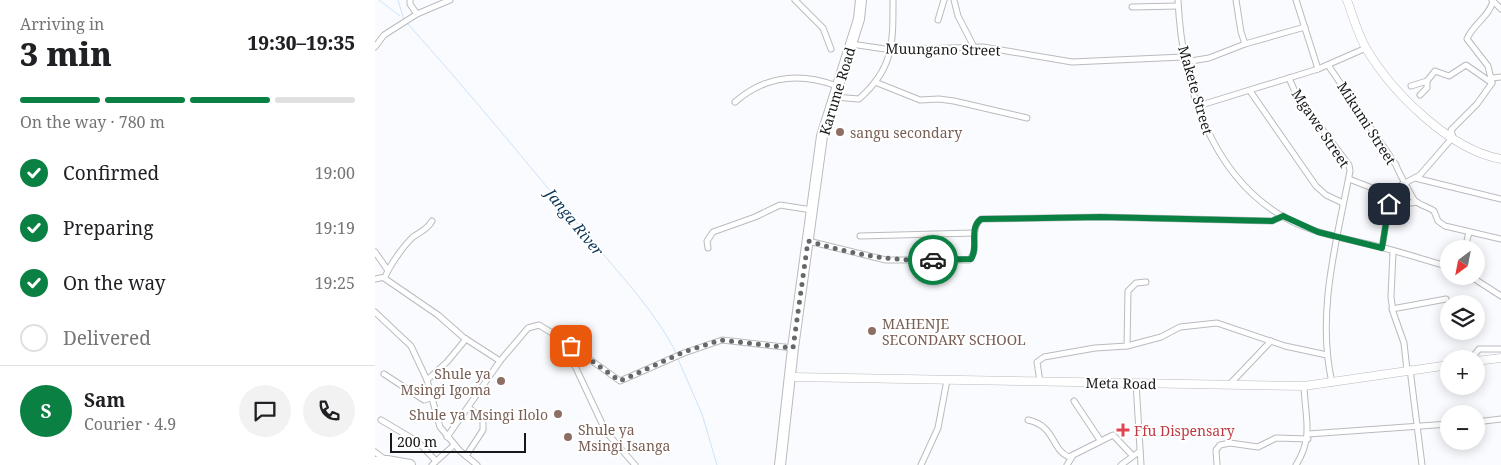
<!DOCTYPE html>
<meta charset="utf-8">
<style>
:root{--surface:#fff;--page:#f2f2f2;--text:#202124;--muted:#757577;--line:#e0e0e0;--accent:#0b8043}
body{margin:0;font-family:"Noto Serif",serif;background:var(--page);color:var(--text);height:100vh;display:flex;flex-direction:column;font-size:19px;white-space:nowrap}
*{box-sizing:border-box;margin:0}
p{font-size:16px;color:var(--muted)}
.icon{flex:none;width:28px;height:28px;fill:none;stroke:currentColor;stroke-width:2;stroke-linecap:round;stroke-linejoin:round}
.map{position:relative;flex:1;overflow:hidden}
.drawer{display:flex;flex-direction:column;background:var(--surface);width:375px}
.drawer>*{flex:none}
.needle{width:32px;rotate:212deg}
.controls{position:absolute;left:1065px;top:240px;display:grid;gap:10px}
.controls a{display:grid;place-items:center;width:45px;height:45px;border-radius:50%;background:var(--surface);box-shadow:0 2px 12px #0003;font-size:25px}
.scale{position:absolute;left:15px;bottom:12px;width:136px;box-sizing:border-box;padding-left:5px;border:2px solid #171819;border-top:0;font-size:14px;line-height:18px;white-space:nowrap;color:#171819;-webkit-text-stroke:4px #fff;paint-order:stroke}
.pin{position:absolute;display:grid;place-items:center;width:42px;height:42px;color:#fff;margin:-21px;border-radius:10px;box-shadow:0 2px 8px #0006}
.courier{position:absolute;display:grid;place-items:center;width:50px;height:50px;margin:-25px;border:4px solid #0b8043;border-radius:50%;background:#fff;color:#222;box-shadow:0 1px 6px #0007}
.head em{font-style:normal;font-weight:800}
.head div{display:flex;flex-direction:column-reverse}
.head{display:flex;align-items:center;justify-content:space-between;height:85px;padding:0 20px}
h1{font-size:32px;font-weight:800;line-height:38px}
.bar{display:grid;grid-template-columns:repeat(4,1fr);gap:8px 5px;align-content:center;height:60px;padding:0 20px}
.bar i{height:6px;border-radius:4px;background:var(--line)}
.bar .selected{background:var(--accent)}
.bar p{grid-column:span 4}
.line{display:flex;align-items:center;gap:12px;padding:0 20px;border-top:1px solid var(--line)}
.line div{flex:1}
.round{display:grid;place-items:center;flex:none;width:52px;height:52px;border-radius:26px;background:var(--page)}
ol{padding:0 20px;list-style:none}
li{display:flex;align-items:center;gap:15px;height:55px}
li p{margin-inline-start:auto}
li .icon{padding:5px;border-radius:50%;background:var(--accent);color:#fff;stroke-width:4}
li:last-child{color:var(--muted)}
li i{width:28px;height:28px;border:2px solid var(--line);border-radius:50%}
main{display:flex;flex:1;min-height:0}
.map>svg:first-child{display:block}
.lines{fill:none;stroke-linecap:round;stroke-linejoin:round}
.stream{stroke:#cde3f9;stroke-width:1}
.street-casing{stroke:#b9bbbe;stroke-width:7}
.secondary-casing{stroke:#b9bbbe;stroke-width:9}
.highway-casing{stroke:#b9bbbe;stroke-width:12}
.street{stroke:#fff;stroke-width:5}
.secondary{stroke:#fff;stroke-width:8}
.highway{stroke:#fff;stroke-width:10}
.done{stroke:#666769;stroke-width:5;stroke-dasharray:0 9}
.route{stroke:#0b8043;stroke-width:6}
.education-dot{fill:#8d6e63;stroke:#fff;stroke-width:2}
.health-dot{fill:#e0444e;stroke:#fff;stroke-width:2}
.labels{text-anchor:middle;dominant-baseline:central;stroke-width:4;stroke-linejoin:round;paint-order:stroke}
.street-label{font-size:14px;fill:#171819;stroke:#fff}
.education-label{font-size:14px;fill:#785e54;stroke:#fff;text-anchor:start}
.health-label{font-size:14px;fill:#be3a42;stroke:#fff;text-anchor:start}
.water-label{font-size:15px;font-style:italic;fill:#0b375a;stroke:#fff}
</style>
<main>
<section class="drawer">
<div class="head"><div><h1>3 min</h1><p>Arriving in</p></div><em>19:30–19:35</em></div>
<div class="bar"><i class="selected"></i><i class="selected"></i><i class="selected"></i><i></i><p>On the way · 780 m</p></div>
<ol>
<li><svg class="icon" aria-label="check" viewBox="0 0 24 24"><path d="M5 12l5 5 9-10"/></svg>Confirmed<p>19:00</p></li>
<li><svg class="icon" aria-label="check" viewBox="0 0 24 24"><path d="M5 12l5 5 9-10"/></svg>Preparing<p>19:19</p></li>
<li><svg class="icon" aria-label="check" viewBox="0 0 24 24"><path d="M5 12l5 5 9-10"/></svg>On the way<p>19:25</p></li>
<li><i></i>Delivered</li>
</ol>
<div class="line" style="height:90px"><b class="round" style="background:var(--accent);color:#fff">S</b><div><b>Sam</b><p>Courier · 4.9</p></div><a class="round"><svg class="icon" aria-label="chat" viewBox="0 0 24 24"><path d="M4 5h16v11H9l-5 4z"/></svg></a><a class="round"><svg class="icon" aria-label="phone" viewBox="0 0 24 24"><path d="M5 4h4l2 5-3 2q2 4 5 5l2-3 5 2v4C11 20 4 13 5 4z"/></svg></a></div>
</section>
<div class="map">
<svg width="1126" height="465" viewBox="0 0 1126 465">
<rect width="100%" height="100%" fill="#fafbfe"/>
<g class="lines">
<g class="stream">
<path d="M4,0L25,16"/>
<path d="M23,0L29,20"/>
<path d="M32,23C94,92 152,163 211,234C241,270 283,314 302,355"/>
<path d="M303,359L327,414L342,465"/>
</g>
<defs>
<g id="street">
<path d="M35,0V4L42,14L75,0"/>
<path d="M420,0L448,28L456,49"/>
<path d="M579,0L583,16L599,47"/>
<path d="M803,0C807,83 835,178 914,220C941,234 972,239 1001,246C1026,252 1050,260 1074,267"/>
<path d="M861,0L866,32L870,44"/>
<path d="M921,0L943,69"/>
<path d="M1117,0L1126,9"/>
<path d="M757,7L803,6"/>
<path d="M563,20L569,0"/>
<path d="M476,44L517,50L608,47L697,62L808,57"/>
<path d="M0,47L9,35L42,14"/>
<path d="M810,62L834,58L870,44L930,27"/>
<path d="M953,65L1021,165C1022,169 1038,199 1040,201C1045,205 1053,207 1059,211L1063,221L1070,226L1126,239"/>
<path d="M914,78L921,94L974,165L975,171C962,240 941,312 957,383"/>
<path d="M1117,78L1126,77"/>
<path d="M500,82L545,100L564,99L579,101L652,118"/>
<path d="M1036,86L1052,81"/>
<path d="M875,91L941,186L951,195L968,203"/>
<path d="M1045,95L1052,88V81L1060,71L1074,76L1091,65L1117,83"/>
<path d="M459,97L484,99C519,68 518,43 518,0"/>
<path d="M360,102C390,76 425,72 462,86"/>
<path d="M823,106L943,69L991,48"/>
<path d="M1040,178L1126,199"/>
<path d="M974,179L1036,203L1042,202"/>
<path d="M485,236L599,233"/>
<path d="M433,241L511,260H594C606,249 593,230 606,219L726,217L897,221L908,216"/>
<path d="M333,248L332,241L338,232L380,217L405,205L437,210"/>
<path d="M1007,248L1014,204L1019,189L1045,175L1078,137L1076,130L1102,104L1117,83L1113,66L1092,39C1098,24 1114,17 1118,1"/>
<path d="M1090,249L1094,232"/>
<path d="M0,252L12,269"/>
<path d="M1018,252L1016,297L1018,312L1029,343L1032,370"/>
<path d="M1095,276L1126,296"/>
<path d="M9,278L63,315L88,337L125,361"/>
<path d="M0,279L10,277C15,265 29,245 38,237C46,231 52,230 57,221"/>
<path d="M1017,309L1071,299"/>
<path d="M0,312L36,346L52,380L65,427L85,451L102,465"/>
<path d="M182,336L245,381L309,353L347,340L418,348"/>
<path d="M752,346L753,291L761,283L771,282"/>
<path d="M1096,359L1104,349H1126"/>
<path d="M1035,369L1047,465"/>
<path d="M9,374L49,400L56,398"/>
<path d="M52,380L72,362L91,339"/>
<path d="M665,382L662,362L669,357L720,348L752,346L786,337L805,327L842,323L910,346L952,355"/>
<path d="M761,383L766,465"/>
<path d="M854,385L896,341"/>
<path d="M699,401L725,440"/>
<path d="M6,420L43,442L61,461"/>
<path d="M653,420C681,426 676,450 694,457L738,435L757,455"/>
<path d="M1101,422L1126,419"/>
<path d="M933,434L1074,424"/>
<path d="M72,437L125,361L153,328L164,325L182,336L183,345L200,366L231,432L260,465"/>
<path d="M0,452L12,461"/>
<path d="M91,456L108,430V420L93,407"/>
<path d="M57,465L79,445"/>
<path d="M546,465L563,428L572,380"/>
<path d="M692,465L697,457"/>
<path d="M746,465L765,451"/>
<path d="M842,465L841,450L845,445L855,443L883,447L901,438L933,439"/>
<path d="M921,465C939,436 930,418 929,386"/>
</g>
<g id="secondary">
<path d="M972,0C978,16 983,35 992,50C1018,93 1075,150 1126,159"/>
<path d="M1101,361L1126,358"/>
<path d="M417,377L929,386L1074,365"/>
</g>
<g id="highway">
<path d="M0,462L12,461L35,465"/>
<path d="M405,465L418,348L447,136L484,19L486,0"/>
</g>
</defs>
<use href="#street" class="street-casing"/>
<use href="#secondary" class="secondary-casing"/>
<use href="#highway" class="highway-casing"/>
<use href="#street" class="street"/>
<use href="#secondary" class="secondary"/>
<use href="#highway" class="highway"/>
</g>
<g class="lines">
<path class="done" d="M196,346L245,381L309,352L346,340L418,348L433,241C478,254 511,261 558,260"/>
<path class="route" d="M558,260L596,259C604,247 593,229 606,219L726,217L897,221L908,216L943,232L1007,248L1014,204"/>
</g>
<g class="education-dot">
<circle cx="465" cy="132" r="5"/>
<circle cx="497" cy="331" r="5"/>
<circle cx="126" cy="381" r="5"/>
<circle cx="183" cy="414" r="5"/>
<circle cx="193" cy="437" r="5"/>
</g>
<path class="health-dot" d="M745.5 422.5h5v5h5v5h-5v5h-5v-5h-5v-5h5z"/>
<g class="labels">
<g class="street-label">
<text transform="translate(568 49) rotate(1)">Muungano Street</text>
<text transform="translate(821 90) rotate(74)">Makete Street</text>
<text transform="translate(462 91) rotate(-73)">Karume Road</text>
<text transform="translate(992 123) rotate(57)">Mikumi Street</text>
<text transform="translate(946 128) rotate(56)">Mgawe Street</text>
<text transform="translate(746 383) rotate(1)">Meta Road</text>
</g>
<g class="education-label">
<text x="475" y="132">sangu secondary</text>
<text x="507" y="323">MAHENJE<tspan x="507" dy="16">SECONDARY SCHOOL</tspan></text>
<text x="116" y="373" text-anchor="end">Shule ya<tspan x="116" dy="16">Msingi Igoma</tspan></text>
<text x="173" y="414" text-anchor="end">Shule ya Msingi Ilolo</text>
<text x="203" y="429">Shule ya<tspan x="203" dy="16">Msingi Isanga</tspan></text>
</g>
<g class="health-label">
<text x="759" y="430">Ffu Dispensary</text>
</g>
<g class="water-label">
<text transform="translate(200 222) rotate(51)">Janga River</text>
</g>
</g>
</svg>
<div class="controls">
<a><svg class="needle" viewBox="-14 -14 28 28"><path d="M0-13l5 13h-10z" fill="#e53935"/><path d="M0 13l5-13h-10z" fill="#757577"/></svg></a>
<a><svg class="icon" aria-label="layers" viewBox="0 0 24 24"><path d="M12 4l9 5-9 5-9-5zM3 14l9 5 9-5"/></svg></a>
<a>+</a>
<a>−</a>
</div>
<div class="scale">200 m</div>
<div class="pin" style="left:196px;top:346px;background:#ea580c"><svg class="icon" aria-label="bag" viewBox="0 0 24 24"><path d="M5 8h14l-1 12H6zM9 8a3 3 0 0 1 6 0"/></svg></div>
<div class="pin" style="left:1014px;top:204px;background:#1f2937"><svg class="icon" aria-label="home" viewBox="0 0 24 24"><path d="M3 11l9-7 9 7M6 9v11h12V9"/></svg></div>
<div class="courier" style="left:558px;top:260px"><svg class="icon" aria-label="car" viewBox="0 0 24 24"><path d="M5 17H2v-5l4-1 3-4h7l3 4 3 1v5h-3M9 17h6M6 11h13"/><circle cx="7" cy="17" r="2"/><circle cx="17" cy="17" r="2"/></svg></div>
</div>
</main>
